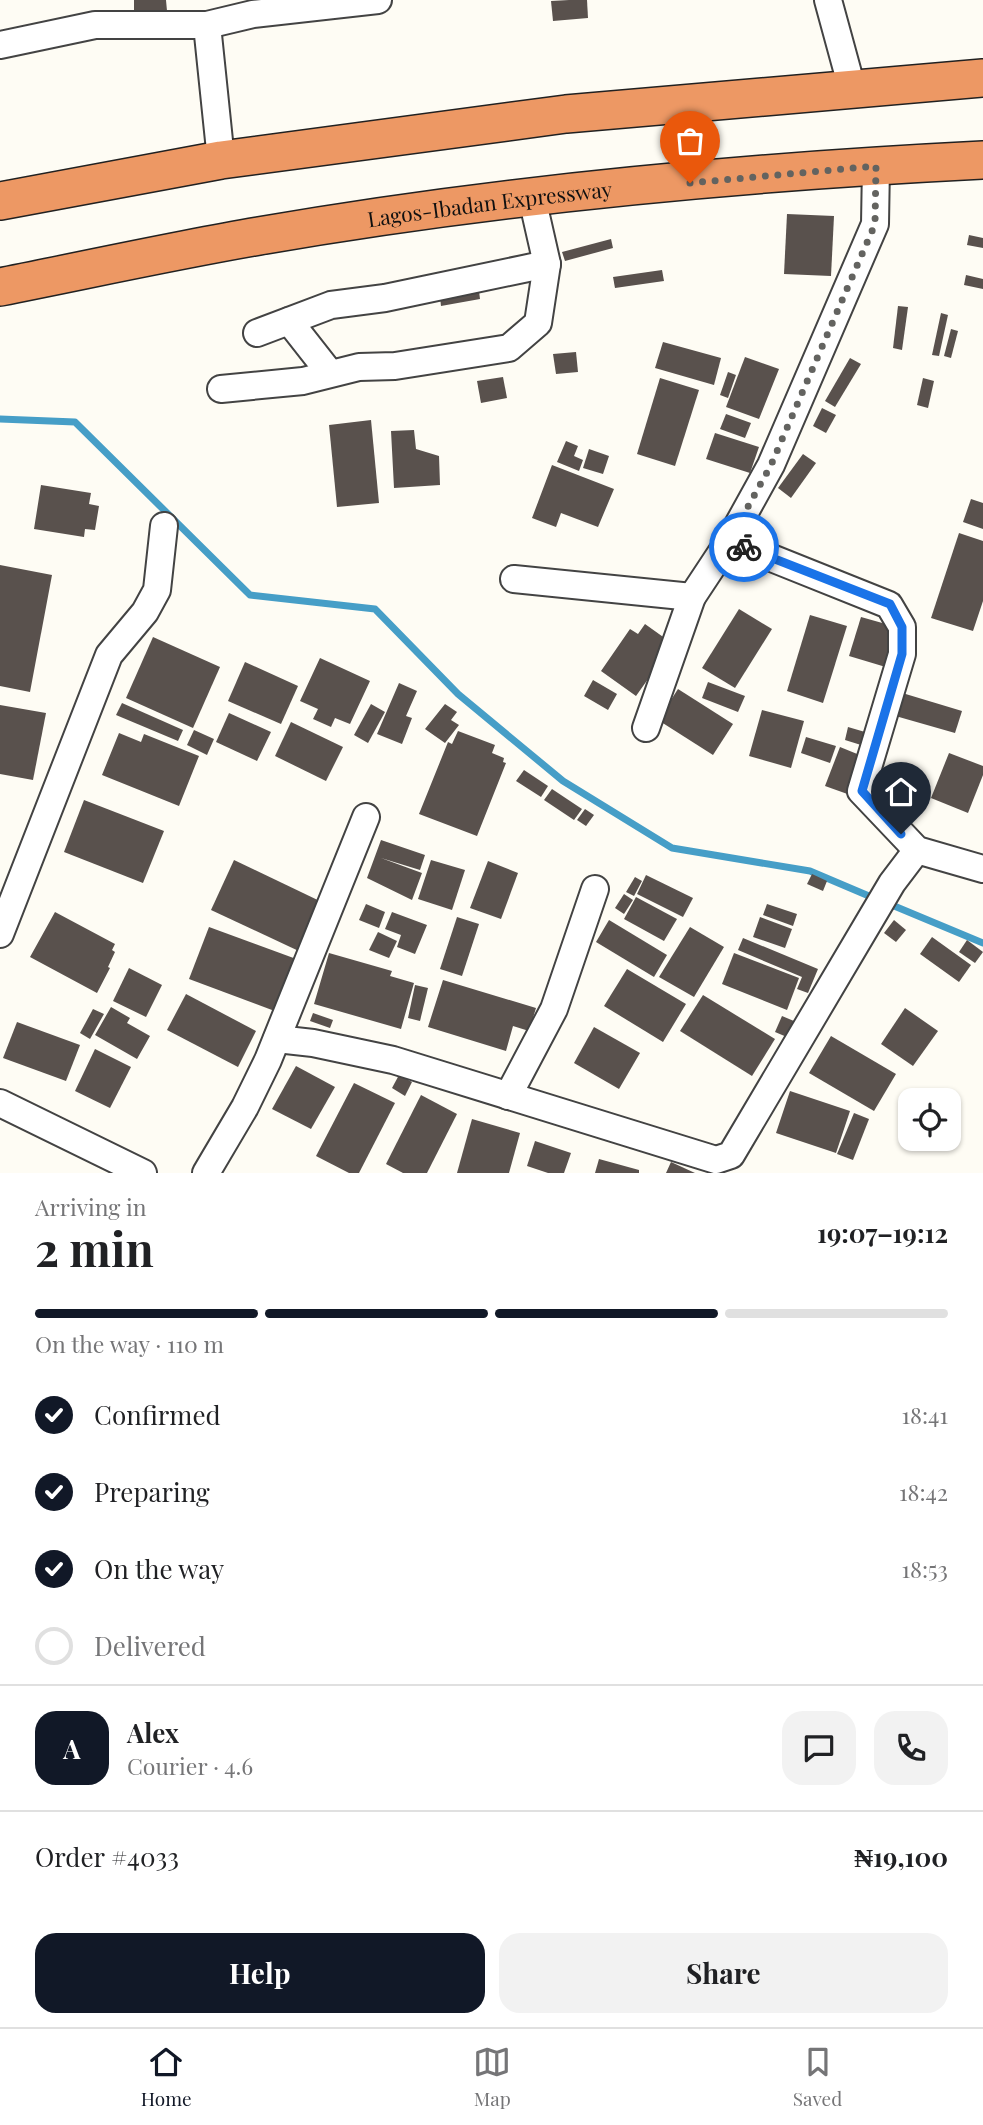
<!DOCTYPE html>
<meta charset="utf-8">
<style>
:root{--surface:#fff;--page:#f2f2f2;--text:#202124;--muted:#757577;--line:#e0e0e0;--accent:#111827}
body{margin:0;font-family:"Playfair Display",serif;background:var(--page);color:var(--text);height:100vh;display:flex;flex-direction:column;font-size:26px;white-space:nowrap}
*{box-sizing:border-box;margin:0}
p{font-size:23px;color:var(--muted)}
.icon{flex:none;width:38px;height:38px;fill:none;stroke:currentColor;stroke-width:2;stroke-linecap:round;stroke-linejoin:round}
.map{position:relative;height:1173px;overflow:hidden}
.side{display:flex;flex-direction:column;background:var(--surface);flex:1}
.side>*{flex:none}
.tools{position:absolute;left:898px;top:1088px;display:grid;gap:14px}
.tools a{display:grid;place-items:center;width:63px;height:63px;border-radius:14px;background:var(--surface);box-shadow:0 2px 5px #0004;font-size:35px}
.pin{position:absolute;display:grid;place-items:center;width:60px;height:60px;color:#fff;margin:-72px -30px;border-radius:50% 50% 50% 0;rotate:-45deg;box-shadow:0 0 7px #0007}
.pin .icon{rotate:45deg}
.courier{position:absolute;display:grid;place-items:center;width:70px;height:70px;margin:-35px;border:5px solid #1a73e8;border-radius:50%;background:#fff;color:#222;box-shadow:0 2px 9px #0007}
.head em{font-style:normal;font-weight:700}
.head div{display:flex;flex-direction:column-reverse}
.head{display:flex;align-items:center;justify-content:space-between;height:119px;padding:0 35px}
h1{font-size:46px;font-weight:700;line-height:52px}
.bar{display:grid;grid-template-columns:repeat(4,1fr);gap:10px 7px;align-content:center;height:84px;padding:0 35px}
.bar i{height:9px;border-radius:5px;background:var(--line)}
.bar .current{background:var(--accent)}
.bar p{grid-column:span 4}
.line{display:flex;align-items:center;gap:18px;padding:0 35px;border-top:2px solid var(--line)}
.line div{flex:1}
.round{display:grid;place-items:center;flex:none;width:74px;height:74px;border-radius:21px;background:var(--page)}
ol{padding:0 35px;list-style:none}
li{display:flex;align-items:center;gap:21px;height:77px}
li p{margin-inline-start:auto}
li .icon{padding:7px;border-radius:50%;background:var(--accent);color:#fff;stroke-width:4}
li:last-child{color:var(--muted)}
li i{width:38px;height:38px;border:4px solid var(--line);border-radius:50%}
.cta{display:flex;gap:14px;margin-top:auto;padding:14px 35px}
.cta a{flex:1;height:80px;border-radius:21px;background:var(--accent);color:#fff;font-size:28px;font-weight:700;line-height:80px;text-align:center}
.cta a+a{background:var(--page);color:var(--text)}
.dock{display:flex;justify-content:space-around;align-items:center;height:98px;border-top:2px solid var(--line);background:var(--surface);font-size:19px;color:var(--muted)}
.dock a{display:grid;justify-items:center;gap:4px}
.dock .current{color:var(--accent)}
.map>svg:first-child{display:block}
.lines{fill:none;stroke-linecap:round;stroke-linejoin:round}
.stream{stroke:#469ec7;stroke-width:7}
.building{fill:#59514d}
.minor-casing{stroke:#434343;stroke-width:30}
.highway-casing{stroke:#212121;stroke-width:40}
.minor{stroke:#fff;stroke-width:26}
.highway{stroke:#ed9864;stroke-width:37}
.done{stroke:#636360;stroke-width:7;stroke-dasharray:0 12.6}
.route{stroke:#1a73e8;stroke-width:9}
.labels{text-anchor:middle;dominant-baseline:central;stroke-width:7;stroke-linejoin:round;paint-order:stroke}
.street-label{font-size:21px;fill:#101010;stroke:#fff}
</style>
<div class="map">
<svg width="983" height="1173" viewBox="0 0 983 1173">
<rect width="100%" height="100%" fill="#fefcf4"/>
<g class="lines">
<g class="stream">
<path d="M0,419L75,422L250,595L375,609L458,694L563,781L672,848L810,871L876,899"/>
<path d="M887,903L983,943"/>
</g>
</g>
<g class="building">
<path d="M134,0H166L167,11L134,12Z"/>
<path d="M569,0H587L588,18L553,21L551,1Z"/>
<path d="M787,214L834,216L831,276L784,274Z"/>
<path d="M969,235L983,238V248L967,245Z"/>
<path d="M611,239L613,248L565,261L562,252Z"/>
<path d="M662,270L664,281L615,288L613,277Z"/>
<path d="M966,275L983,279V289L964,285Z"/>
<path d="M479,291L480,299L441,306L440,297Z"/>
<path d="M898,306L908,307L902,350L893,348Z"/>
<path d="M941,313L948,315L939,356L932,355Z"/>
<path d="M951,329L958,331L951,358L944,356Z"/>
<path d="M663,342L721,358L714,385L655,368Z"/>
<path d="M576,352L578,372L556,374L553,354Z"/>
<path d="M745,357L779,369L759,419L726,407Z"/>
<path d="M850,358L861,364L835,407L825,401Z"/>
<path d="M728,372L736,375L728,398L720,395Z"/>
<path d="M503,377L507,398L481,403L477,381Z"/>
<path d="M660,378L699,390L675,466L637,454Z"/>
<path d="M923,378L934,381L928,408L917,405Z"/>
<path d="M822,408L836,415L826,433L813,426Z"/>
<path d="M726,414L751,423L745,438L720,429Z"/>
<path d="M371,420L379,503L337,507L329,425Z"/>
<path d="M414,430L416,449L439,456L440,485L394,488L391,431Z"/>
<path d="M715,433L759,447L750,473L706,459Z"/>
<path d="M566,441L578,446L574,456L583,460L579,471L557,462Z"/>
<path d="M589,449L609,456L603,474L583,468Z"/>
<path d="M803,454L816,463L791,498L778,488Z"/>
<path d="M552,465L614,489L598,527L561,513L556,527L532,518Z"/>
<path d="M41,485L91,493L89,504L99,506L95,530L85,529L84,537L34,529Z"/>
<path d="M971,499L983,503V529L963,522Z"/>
<path d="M959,533L983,541V601L973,631L931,618Z"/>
<path d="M0,565L52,575L30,692L0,686Z"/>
<path d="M739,609L772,629L735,688L702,668Z"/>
<path d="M810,615L847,626L823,703L787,691Z"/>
<path d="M861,617L900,628L889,668L849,656Z"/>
<path d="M645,624L673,644L636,696L601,671L630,629L638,634Z"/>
<path d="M153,637L220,667L193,728L126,698Z"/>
<path d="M320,658L370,681L350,724L335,718L331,727L313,719L318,709L300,701Z"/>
<path d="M245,662L298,686L281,724L228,701Z"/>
<path d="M593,680L617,694L608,710L584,696Z"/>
<path d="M708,682L745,696L738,712L702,698Z"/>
<path d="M399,683L417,691L406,716L412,718L402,744L377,734Z"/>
<path d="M678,689L733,724L713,755L658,720Z"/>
<path d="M899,692L962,711L955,733L892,715Z"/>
<path d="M122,703L183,730L178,741L116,715Z"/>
<path d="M371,704L385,712L368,743L354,735Z"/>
<path d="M445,704L457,712L451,720L459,725L445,743L425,729Z"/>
<path d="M0,705L46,713L33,780L0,774Z"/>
<path d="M762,710L804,721L791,768L749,756Z"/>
<path d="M229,713L271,732L257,761L216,742Z"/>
<path d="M291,722L343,747L326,781L275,756Z"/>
<path d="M848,727L865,732L861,745L845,740Z"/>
<path d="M194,730L214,739L207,755L187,745Z"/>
<path d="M458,731L495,745L492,753L504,758L503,762L506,763L477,836L419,814L448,742L452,744Z"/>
<path d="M119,733L141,742L144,734L199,756L179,806L102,775Z"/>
<path d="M806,737L836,746L830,763L801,753Z"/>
<path d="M840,747L867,758L853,796L825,786Z"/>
<path d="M949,753L983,766V775L968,813L931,798Z"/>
<path d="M524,770L548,786L541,797L516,781Z"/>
<path d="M552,789L582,809L574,820L544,800Z"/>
<path d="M84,800L164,831L143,883L64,852Z"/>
<path d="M585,809L594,815L586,826L577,820Z"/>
<path d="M381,840L425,855L420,870L381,858L422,873L412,900L367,878Z"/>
<path d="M234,860L326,904L303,953L211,910Z"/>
<path d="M431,860L465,870L452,910L418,899Z"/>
<path d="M488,861L518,873L501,919L470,908Z"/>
<path d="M812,874L827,881L823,891L807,884Z"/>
<path d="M646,875L693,898L683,917L637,894Z"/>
<path d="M635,877L642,881L634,896L626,892Z"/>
<path d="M624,894L633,900L624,914L615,908Z"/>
<path d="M636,897L677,919L664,941L624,919Z"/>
<path d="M366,904L385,912L379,928L359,920Z"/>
<path d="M767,904L797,914L793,926L763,915Z"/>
<path d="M55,912L115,944L112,950L115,952L108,967L110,968L97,993L30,957Z"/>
<path d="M392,912L427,925L415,954L397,947L401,935L385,929Z"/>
<path d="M457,917L479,924L462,976L440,969Z"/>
<path d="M760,917L792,929L785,948L753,937Z"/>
<path d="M609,920L667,955L654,977L596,942Z"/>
<path d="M894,920L906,930L896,942L884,933Z"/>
<path d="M209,927L299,960L280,1013L189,979Z"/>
<path d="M690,927L724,947L694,997L659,977Z"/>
<path d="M378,932L397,941L389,958L369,950Z"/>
<path d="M932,937L971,965L959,982L920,954Z"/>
<path d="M743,938L818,969L808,993L797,989L802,977L738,950Z"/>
<path d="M967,940L983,952L975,963L959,952Z"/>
<path d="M329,953L392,971L390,976L414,983L401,1029L314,1004Z"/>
<path d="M734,953L799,978L787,1010L722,984Z"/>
<path d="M129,968L162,985L146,1017L113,1001Z"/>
<path d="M627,969L686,1004L663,1042L604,1006Z"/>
<path d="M443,980L536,1008L529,1031L513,1026L506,1051L428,1027Z"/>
<path d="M415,985L428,988L420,1021L408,1018Z"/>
<path d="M186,994L256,1031L238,1067L167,1030Z"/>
<path d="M703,995L775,1039L752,1076L680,1031Z"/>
<path d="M111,1007L130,1018L127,1023L150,1036L137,1059L95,1035Z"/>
<path d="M905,1008L938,1031L913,1066L881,1044Z"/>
<path d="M93,1009L104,1014L90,1039L80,1033Z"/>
<path d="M313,1013L333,1020L330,1028L310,1021Z"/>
<path d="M782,1016L801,1024L794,1040L775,1032Z"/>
<path d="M17,1022L80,1045L66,1081L3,1058Z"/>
<path d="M594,1027L640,1053L619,1089L574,1063Z"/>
<path d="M831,1036L896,1074L874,1111L809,1073Z"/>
<path d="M95,1049L131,1067L110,1108L75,1091Z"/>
<path d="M296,1066L335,1087L311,1129L272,1109Z"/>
<path d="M399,1075L412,1082L405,1096L392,1088Z"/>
<path d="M354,1083L395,1103L359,1173H349L316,1156Z"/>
<path d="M790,1091L850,1111L836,1153L776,1133Z"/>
<path d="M421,1095L457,1114L427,1173H403L386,1164Z"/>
<path d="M854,1113L869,1119L853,1160L837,1154Z"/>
<path d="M472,1119L520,1133L509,1173H457Z"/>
<path d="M535,1141L571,1153L564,1173H548L527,1166Z"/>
<path d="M599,1159L639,1170V1173H595Z"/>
<path d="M671,1162L695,1173H666Z"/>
</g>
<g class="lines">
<defs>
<g id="minor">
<path d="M828,0L852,88"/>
<path d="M207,25L221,160"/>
<path d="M0,45L95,25H207L253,14L378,0"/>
<path d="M289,321L329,372"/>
<path d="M257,333L331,305L385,298L547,264"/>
<path d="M221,389L303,381L359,367L395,366L509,348L538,323L547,264L532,198"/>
<path d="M729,541L889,605L902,627V654L861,791L917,850L983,869"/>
<path d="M514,579L692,597"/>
<path d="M646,728L692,597L729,541L771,465L875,224L876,165"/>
<path d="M0,934L109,655L145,612L157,590L164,526"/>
<path d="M277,1039L313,1043L393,1060L716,1160L731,1155L892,883L917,850"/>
<path d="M508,1096L554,1009L595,889"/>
<path d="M0,1103L143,1173"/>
<path d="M206,1173L245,1107L268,1060L366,817"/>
</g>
<g id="highway">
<path d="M0,201L221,160L566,114L983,78"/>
<path id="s1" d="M0,287C86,270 172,251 259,236C495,195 744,172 983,160"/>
</g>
</defs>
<use href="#minor" class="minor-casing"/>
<use href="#highway" class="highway-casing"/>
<use href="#minor" class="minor"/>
<use href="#highway" class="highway"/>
</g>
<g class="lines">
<path class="done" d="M690,183L876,166L875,224L771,465L729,541L744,547"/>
<path class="route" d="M744,547L890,604L902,627V654L862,791L901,834"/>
</g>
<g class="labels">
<g class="street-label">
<text stroke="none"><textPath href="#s1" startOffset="497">Lagos-Ibadan Expressway</textPath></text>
</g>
</g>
</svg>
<div class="tools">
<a><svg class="icon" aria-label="locate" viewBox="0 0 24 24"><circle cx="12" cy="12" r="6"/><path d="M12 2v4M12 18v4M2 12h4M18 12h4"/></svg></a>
</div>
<div class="pin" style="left:690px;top:183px;background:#ea580c"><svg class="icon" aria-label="bag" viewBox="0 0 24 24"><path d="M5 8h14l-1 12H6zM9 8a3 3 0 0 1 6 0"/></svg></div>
<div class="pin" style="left:901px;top:834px;background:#1f2937"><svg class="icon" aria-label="home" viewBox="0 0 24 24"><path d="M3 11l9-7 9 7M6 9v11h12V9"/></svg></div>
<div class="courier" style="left:744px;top:547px"><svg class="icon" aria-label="bike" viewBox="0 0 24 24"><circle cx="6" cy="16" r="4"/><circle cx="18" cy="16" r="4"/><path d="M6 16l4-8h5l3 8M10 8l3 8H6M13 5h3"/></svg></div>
</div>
<section class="side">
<div class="head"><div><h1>2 min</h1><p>Arriving in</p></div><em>19:07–19:12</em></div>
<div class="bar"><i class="current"></i><i class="current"></i><i class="current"></i><i></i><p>On the way · 110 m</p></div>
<ol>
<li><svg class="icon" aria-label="check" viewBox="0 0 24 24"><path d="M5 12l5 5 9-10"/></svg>Confirmed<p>18:41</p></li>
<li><svg class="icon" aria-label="check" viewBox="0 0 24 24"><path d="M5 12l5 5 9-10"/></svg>Preparing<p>18:42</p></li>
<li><svg class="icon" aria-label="check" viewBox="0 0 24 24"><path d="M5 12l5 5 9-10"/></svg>On the way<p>18:53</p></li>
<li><i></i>Delivered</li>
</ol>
<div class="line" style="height:126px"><b class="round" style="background:var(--accent);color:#fff">A</b><div><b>Alex</b><p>Courier · 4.6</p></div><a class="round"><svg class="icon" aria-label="chat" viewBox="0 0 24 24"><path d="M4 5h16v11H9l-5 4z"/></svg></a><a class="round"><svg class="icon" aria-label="phone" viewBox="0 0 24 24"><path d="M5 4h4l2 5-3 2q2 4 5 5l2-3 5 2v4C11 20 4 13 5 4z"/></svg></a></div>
<div class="line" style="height:91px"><div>Order #4033</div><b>₦19,100</b></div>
<div class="cta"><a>Help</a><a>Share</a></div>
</section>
<nav class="dock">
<a class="current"><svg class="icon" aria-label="home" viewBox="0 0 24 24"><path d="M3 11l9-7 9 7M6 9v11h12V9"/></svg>Home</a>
<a><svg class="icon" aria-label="map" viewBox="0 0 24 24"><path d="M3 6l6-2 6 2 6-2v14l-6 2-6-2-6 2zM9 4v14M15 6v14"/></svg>Map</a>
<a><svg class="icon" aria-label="saved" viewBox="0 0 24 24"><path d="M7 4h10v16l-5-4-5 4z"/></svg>Saved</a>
</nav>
